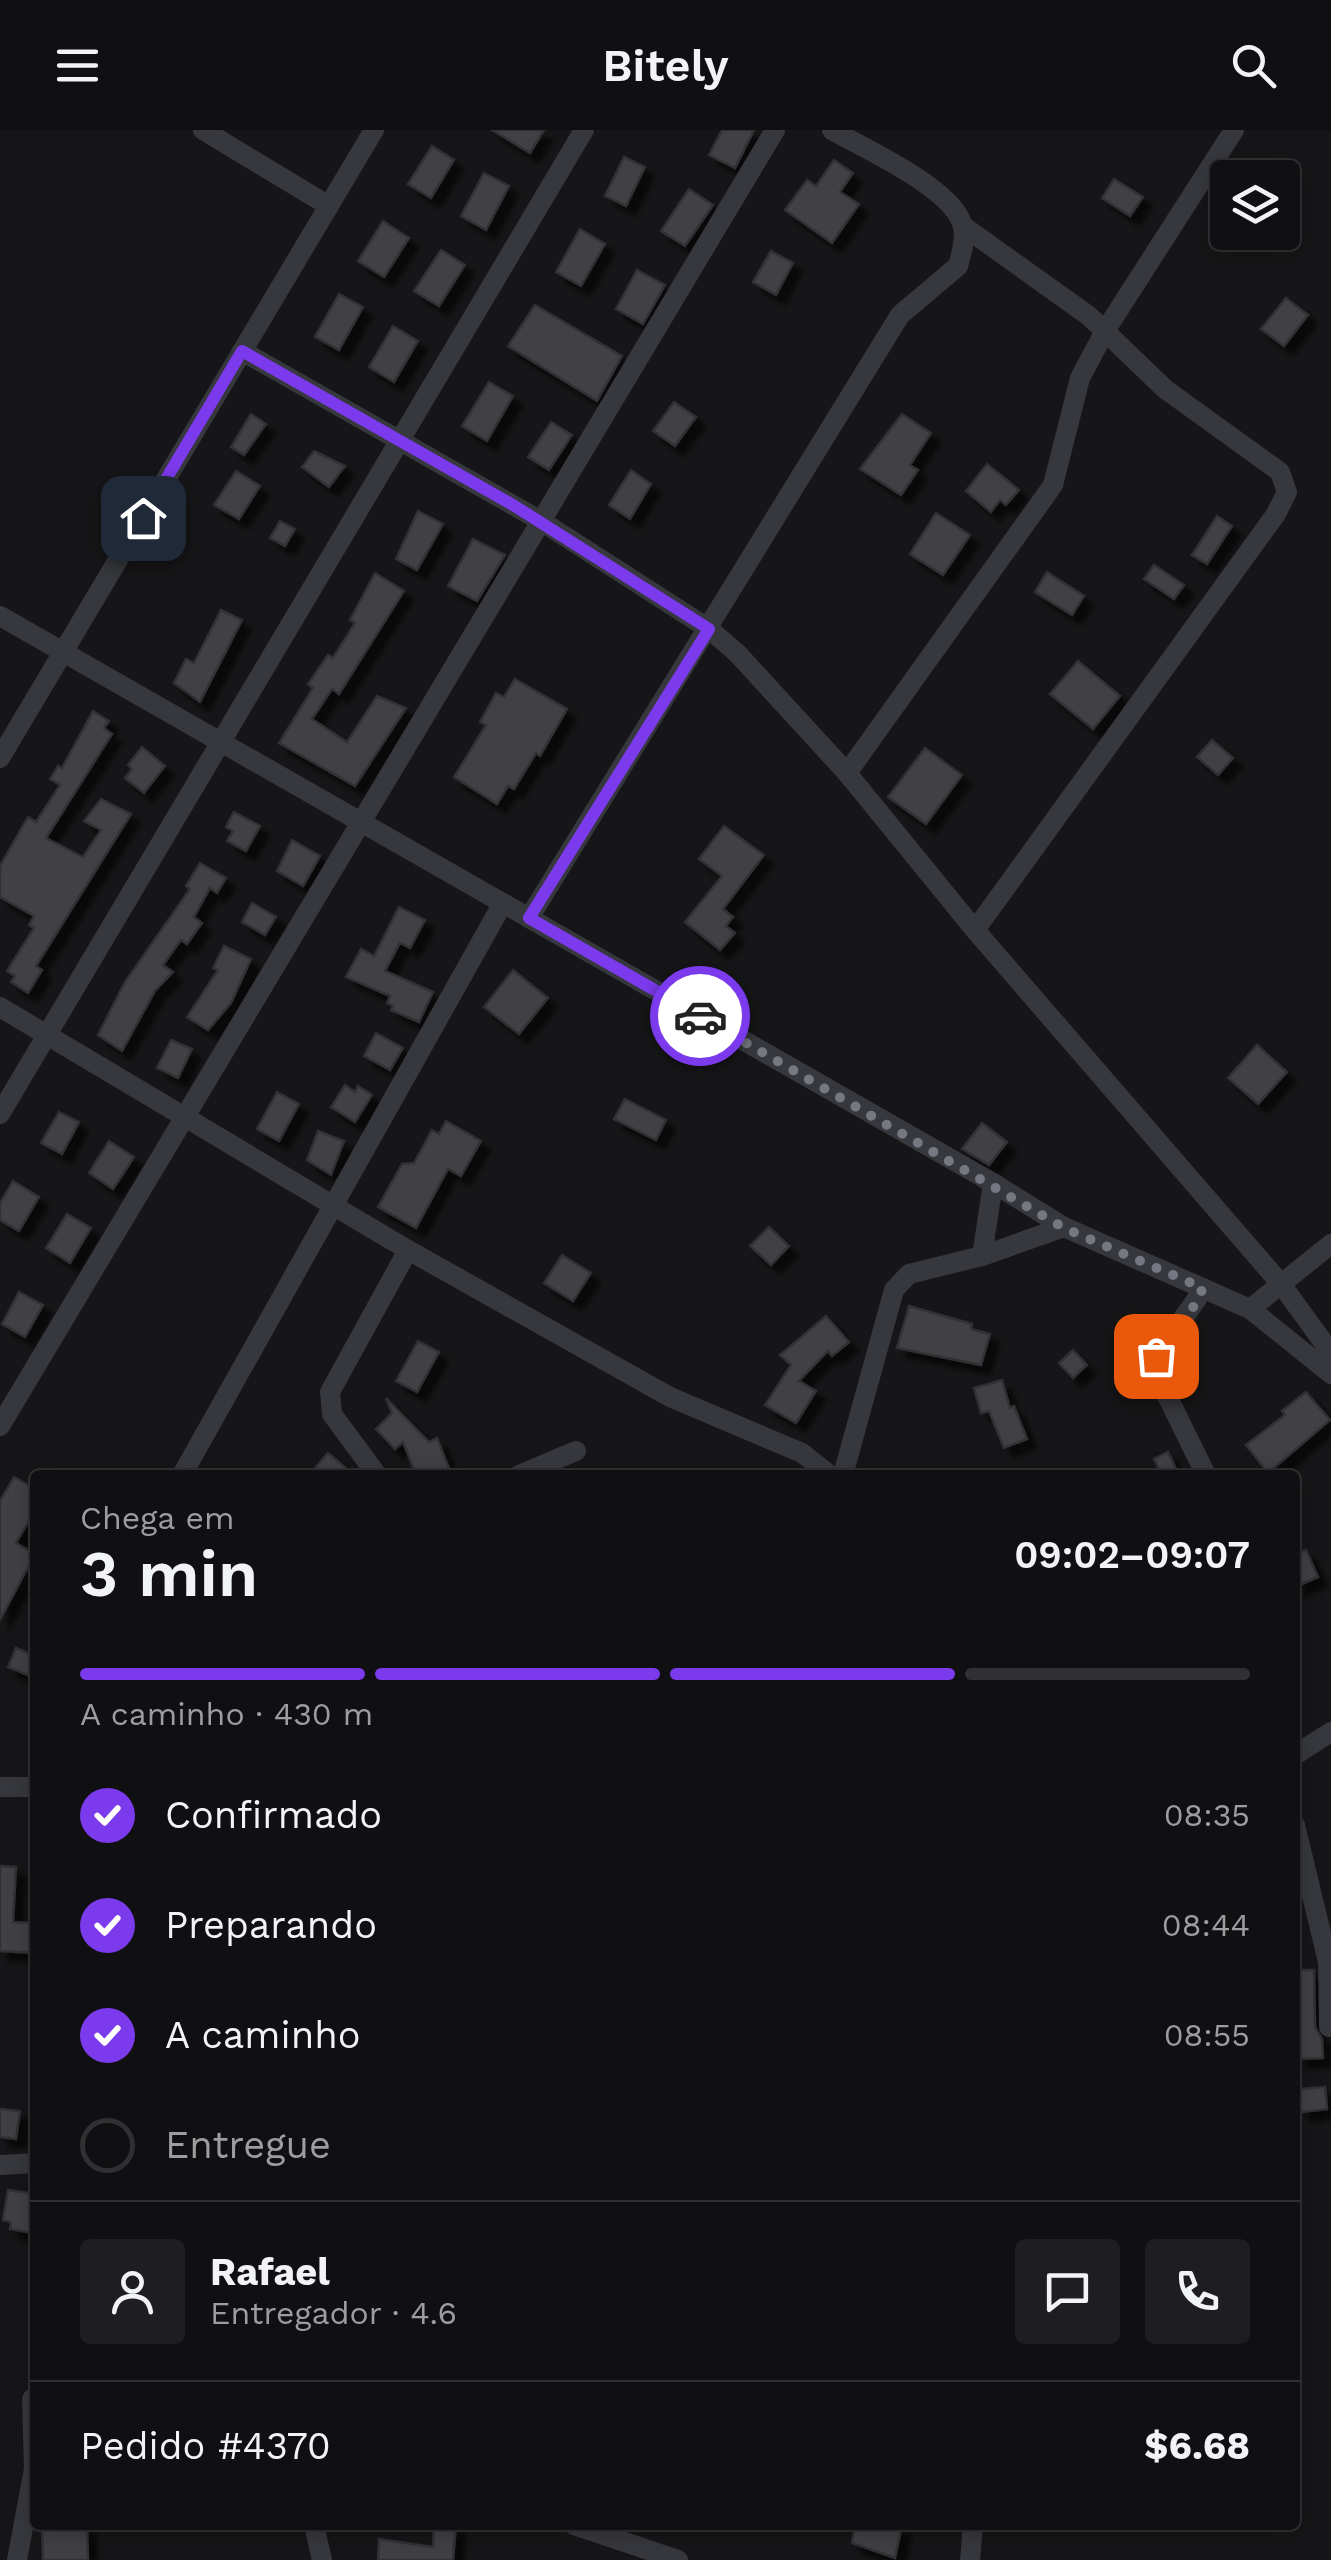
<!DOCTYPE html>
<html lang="pt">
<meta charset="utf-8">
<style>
:root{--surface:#101012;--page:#1e1e20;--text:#f1f3f6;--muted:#9c9d9f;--line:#303032;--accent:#7c3aed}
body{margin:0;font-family:"Work Sans",sans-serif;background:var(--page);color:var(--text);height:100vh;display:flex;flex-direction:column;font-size:38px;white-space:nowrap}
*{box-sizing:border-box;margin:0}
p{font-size:32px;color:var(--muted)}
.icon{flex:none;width:55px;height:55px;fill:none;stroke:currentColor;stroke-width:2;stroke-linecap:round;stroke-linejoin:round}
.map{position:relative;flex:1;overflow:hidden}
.sheet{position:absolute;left:30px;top:1340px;width:1270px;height:1060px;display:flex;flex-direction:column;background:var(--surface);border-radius:10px;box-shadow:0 5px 25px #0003,0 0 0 2px var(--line)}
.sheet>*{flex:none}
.controls{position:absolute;left:1210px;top:30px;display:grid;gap:20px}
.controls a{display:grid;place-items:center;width:90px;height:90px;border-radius:10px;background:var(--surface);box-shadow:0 5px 25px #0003,0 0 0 2px var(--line);font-size:50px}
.pin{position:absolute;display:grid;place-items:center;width:85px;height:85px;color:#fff;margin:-42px;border-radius:20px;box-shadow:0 5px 15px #0006}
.courier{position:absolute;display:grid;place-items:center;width:100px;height:100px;margin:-50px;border:8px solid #7c3aed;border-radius:50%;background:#fff;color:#222;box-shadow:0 2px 12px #0007}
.head em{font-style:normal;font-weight:600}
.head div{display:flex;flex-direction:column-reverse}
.head{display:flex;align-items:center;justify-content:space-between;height:170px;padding:0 50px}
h1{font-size:65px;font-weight:600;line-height:75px}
.bar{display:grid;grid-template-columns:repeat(4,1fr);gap:15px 10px;align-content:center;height:120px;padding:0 50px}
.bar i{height:12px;border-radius:8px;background:var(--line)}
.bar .active{background:var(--accent)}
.bar p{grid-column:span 4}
.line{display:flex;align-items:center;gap:25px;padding:0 50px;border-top:2px solid var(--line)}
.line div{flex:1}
.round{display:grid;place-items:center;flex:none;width:105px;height:105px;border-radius:10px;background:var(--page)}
ol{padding:0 50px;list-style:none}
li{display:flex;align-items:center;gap:30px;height:110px}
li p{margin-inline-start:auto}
li .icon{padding:10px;border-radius:50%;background:var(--accent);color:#fff;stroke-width:4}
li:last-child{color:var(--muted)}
li i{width:55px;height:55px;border:5px solid var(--line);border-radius:50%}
header{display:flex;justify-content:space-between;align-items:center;height:130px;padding:0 50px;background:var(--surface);font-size:45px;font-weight:600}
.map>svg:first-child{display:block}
.building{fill:#404145;stroke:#303034;stroke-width:2.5;filter:url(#shadow)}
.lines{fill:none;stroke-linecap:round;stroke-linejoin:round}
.minor{stroke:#37383d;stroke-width:20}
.done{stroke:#757880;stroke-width:10;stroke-dasharray:0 18}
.route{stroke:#7c3aed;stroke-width:12}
</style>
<header><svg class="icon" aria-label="menu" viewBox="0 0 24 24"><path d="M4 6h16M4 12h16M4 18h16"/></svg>Bitely<svg class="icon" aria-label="search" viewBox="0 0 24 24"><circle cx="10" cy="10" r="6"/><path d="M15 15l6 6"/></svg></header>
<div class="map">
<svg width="1331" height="2430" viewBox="0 0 1331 2430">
<defs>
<filter id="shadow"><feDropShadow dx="9" dy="9" stdDeviation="2.5" flood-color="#0009"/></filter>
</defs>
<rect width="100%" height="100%" fill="#161618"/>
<g class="building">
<path d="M492,0H544L530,23Z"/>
<path d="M722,0H754L735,38L709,25Z"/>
<path d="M432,16L454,30L431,68L408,54Z"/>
<path d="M624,27L645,37L626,76L605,66Z"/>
<path d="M834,30L853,43L840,62L859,74L832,113L785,80L807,50L816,56Z"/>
<path d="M484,43L509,56L486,100L461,86Z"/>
<path d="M1114,49L1143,67L1130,86L1102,68Z"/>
<path d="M689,59L713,75L685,116L661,101Z"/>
<path d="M383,91L409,108L384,147L358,131Z"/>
<path d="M580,99L605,114L581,156L556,142Z"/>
<path d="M441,120L465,135L439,176L414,161Z"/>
<path d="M771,121L793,133L776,165L753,152Z"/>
<path d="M637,140L665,155L643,194L616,179Z"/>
<path d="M339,164L363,177L339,220L315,207Z"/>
<path d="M1286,168L1308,185L1284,216L1261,199Z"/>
<path d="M535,175L622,226L597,271L508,216Z"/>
<path d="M393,196L418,211L394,252L369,237Z"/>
<path d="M489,252L513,266L487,311L462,296Z"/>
<path d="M674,272L696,287L675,316L653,301Z"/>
<path d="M251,284L266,294L244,325L231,317Z"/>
<path d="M902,284L931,303L910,335L918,340L901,365L860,339Z"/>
<path d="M551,292L572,305L549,340L528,327Z"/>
<path d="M314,321L345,336L329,357L302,337Z"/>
<path d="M987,334L1019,360L1006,375L1000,370L991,382L966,361Z"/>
<path d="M631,340L651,354L630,389L609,375Z"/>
<path d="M236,341L260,356L239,389L214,375Z"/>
<path d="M418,381L443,394L417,440L396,429Z"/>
<path d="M936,383L970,405L943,445L910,424Z"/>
<path d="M1217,386L1232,396L1207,434L1192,425Z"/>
<path d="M280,391L295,399L285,416L270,408Z"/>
<path d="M473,409L505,425L477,471L448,456Z"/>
<path d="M1154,435L1184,455L1174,469L1144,449Z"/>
<path d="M1047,442L1084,466L1072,485L1035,462Z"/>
<path d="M375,443L404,461L339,564L332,559L312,589L347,612L377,566L406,578L355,656L279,613L313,558L308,554L328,525L333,528L355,493L350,490Z"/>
<path d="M221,480L242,490L200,572L174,553L186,529L194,533Z"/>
<path d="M1078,531L1120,566L1093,599L1050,564Z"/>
<path d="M515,549L567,579L540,626L536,623L514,659L508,656L497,674L454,647L486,595L480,592L496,563L504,567Z"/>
<path d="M93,581L109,591L104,598L112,604L46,708L83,727L101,700L84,691L101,669L131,684L36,836L42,840L28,863L11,852L15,846L7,841L34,798L29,795L34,786L0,767V736L28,687L36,692L60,655L50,649L58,636L62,638Z"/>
<path d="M1212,610L1233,628L1218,645L1197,627Z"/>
<path d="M142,617L165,636L144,663L125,648L132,639L128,635Z"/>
<path d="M925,618L962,645L926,694L888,667Z"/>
<path d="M234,682L260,696L246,721L227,711L233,701L226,697Z"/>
<path d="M724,696L764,725L723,779L733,787L726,796L735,803L720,820L685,792L722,746L699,729Z"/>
<path d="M292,710L320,726L303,756L277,741Z"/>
<path d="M200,733L226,748L217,763L210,758L194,787L202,793L187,814L181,810L163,835L173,842L155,861L122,921L98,905L125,852L190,759L186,756Z"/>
<path d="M252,773L276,787L265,805L242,792Z"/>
<path d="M399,777L425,790L410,818L400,813L385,841L433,862L419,892L391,880L393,876L387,873L390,866L346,847L361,819L374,826Z"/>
<path d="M224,816L251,829L231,873L208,900L187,887L218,840L213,838Z"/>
<path d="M513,840L548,868L519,904L484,877Z"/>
<path d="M376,903L403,918L390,940L364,926Z"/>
<path d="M171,910L192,919L178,948L157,938Z"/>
<path d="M1257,915L1287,942L1258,974L1228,948Z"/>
<path d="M345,955L355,962L358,956L372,965L355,992L331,977Z"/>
<path d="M277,962L299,974L279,1011L257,999Z"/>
<path d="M625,969L666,990L656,1010L614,989Z"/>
<path d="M59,982L79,992L62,1024L41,1013Z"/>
<path d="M446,991L481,1011L461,1046L448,1039L416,1098L378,1077L402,1034L414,1033L432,1000L439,1004Z"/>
<path d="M982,993L1007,1012L989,1035L962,1019Z"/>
<path d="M318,1001L344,1011L331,1045L307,1030Z"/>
<path d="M109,1011L134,1027L113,1059L89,1043Z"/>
<path d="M13,1051L39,1067L19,1101L0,1090V1073Z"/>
<path d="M67,1084L91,1098L70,1133L46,1118Z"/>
<path d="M769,1097L789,1116L771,1135L750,1116Z"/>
<path d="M562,1125L591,1143L573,1171L544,1153Z"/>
<path d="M19,1162L43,1175L25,1207L2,1194Z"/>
<path d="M909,1176L972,1194L971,1199L990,1204L981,1235L897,1218Z"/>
<path d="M826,1186L849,1212L832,1226L828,1221L799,1251L816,1261L796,1293L765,1275L791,1235L780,1225Z"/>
<path d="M418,1211L439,1222L417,1262L396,1251Z"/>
<path d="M1073,1220L1087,1235L1073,1248L1059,1233Z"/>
<path d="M1002,1250L1010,1278L1014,1276L1027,1309L1004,1318L989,1281L981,1283L974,1258Z"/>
<path d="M1306,1262L1330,1290L1268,1343L1246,1315L1285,1285L1282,1281Z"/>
<path d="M386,1268L429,1312L437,1308L450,1341L416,1345L403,1312L395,1319L376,1299L392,1283Z"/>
<path d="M1168,1322L1179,1345H1162L1154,1329Z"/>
<path d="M328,1323L354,1345H309Z"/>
<path d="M14,1347L35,1359V1380L16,1413L35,1424L0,1490V1371Z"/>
<path d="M1306,1420L1318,1447L1295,1457V1425Z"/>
<path d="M16,1518L35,1526V1548L8,1537Z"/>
<path d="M0,1736L16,1737L13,1792L35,1793V1823L0,1821Z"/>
<path d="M1296,1840H1314L1315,1897L1322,1909L1323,1928L1297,1929Z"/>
<path d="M1325,1957L1327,1979L1301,1982L1299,1959Z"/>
<path d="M0,1979L20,1981L16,2009L0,2007Z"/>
<path d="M8,2060L35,2064L33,2103L10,2099L11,2092L3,2090Z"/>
<path d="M42,2395H87L88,2430H43Z"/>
<path d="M434,2395H456L453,2430H378L379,2409L433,2417Z"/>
<path d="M855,2395H902L895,2428L852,2413Z"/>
</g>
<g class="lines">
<g class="minor">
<path d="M203,0L329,76"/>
<path d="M963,96L1089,186L1165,259L1280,342L1287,362L1276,384L975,800"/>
<path d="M242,221L541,391L709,499L737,523L847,643L975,800L1281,1154L1331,1223"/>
<path d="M0,486L993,1053L1064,1097L1250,1179L1331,1244"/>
<path d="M0,628L374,0"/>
<path d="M847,643L1053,355L1080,248L1105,201L1234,0"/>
<path d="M529,788L900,185L958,136C961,125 966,110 963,97C955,59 865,19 832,0"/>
<path d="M0,877L408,1120L670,1267L802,1323L830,1345"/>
<path d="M0,984L584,0"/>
<path d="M982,1126L1064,1097"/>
<path d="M1203,1158C1189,1186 1164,1206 1152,1235L1206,1345"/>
<path d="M1250,1179L1331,1114"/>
<path d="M0,1296L775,0"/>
<path d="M182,1345L503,773"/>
<path d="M377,1345L332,1284L330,1262L408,1120"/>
<path d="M519,1345L576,1321"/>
<path d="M843,1345L894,1160L909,1144L982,1126L993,1053"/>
<path d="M1295,1625L1331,1602"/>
<path d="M0,1657H35"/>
<path d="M1295,1695L1328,1832L1329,1897"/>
<path d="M0,2035L35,2033"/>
<path d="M314,2395L322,2430"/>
<path d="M574,2395L678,2430"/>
<path d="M17,2430L34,2339L32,2269"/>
<path d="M970,2430L973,2395"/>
</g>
</g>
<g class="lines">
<path class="done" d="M700,886L1064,1098L1203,1158L1188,1187L1156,1226"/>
<path class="route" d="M143,388L242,221L513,375L709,499L529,788L700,886"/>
</g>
</svg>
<div class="controls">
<a><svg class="icon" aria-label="layers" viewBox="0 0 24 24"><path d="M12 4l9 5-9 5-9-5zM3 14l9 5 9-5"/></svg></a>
</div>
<div class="pin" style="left:1156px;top:1226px;background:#ea580c"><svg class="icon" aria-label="bag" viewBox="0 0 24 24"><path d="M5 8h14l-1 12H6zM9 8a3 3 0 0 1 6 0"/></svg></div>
<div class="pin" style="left:143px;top:388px;background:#1f2937"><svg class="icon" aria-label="home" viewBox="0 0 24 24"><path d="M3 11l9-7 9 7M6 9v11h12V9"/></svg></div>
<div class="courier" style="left:700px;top:886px"><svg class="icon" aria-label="car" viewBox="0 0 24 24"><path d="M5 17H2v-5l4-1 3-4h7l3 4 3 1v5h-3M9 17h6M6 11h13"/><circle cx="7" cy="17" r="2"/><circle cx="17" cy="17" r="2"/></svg></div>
<section class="sheet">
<div class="head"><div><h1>3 min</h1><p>Chega em</p></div><em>09:02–09:07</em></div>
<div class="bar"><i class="active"></i><i class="active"></i><i class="active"></i><i></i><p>A caminho · 430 m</p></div>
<ol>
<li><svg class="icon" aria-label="check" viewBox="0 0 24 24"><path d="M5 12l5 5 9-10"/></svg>Confirmado<p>08:35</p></li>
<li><svg class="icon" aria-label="check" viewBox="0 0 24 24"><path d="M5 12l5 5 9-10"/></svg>Preparando<p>08:44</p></li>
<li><svg class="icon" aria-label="check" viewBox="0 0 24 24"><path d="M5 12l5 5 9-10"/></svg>A caminho<p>08:55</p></li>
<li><i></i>Entregue</li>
</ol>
<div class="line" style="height:180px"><a class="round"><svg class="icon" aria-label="person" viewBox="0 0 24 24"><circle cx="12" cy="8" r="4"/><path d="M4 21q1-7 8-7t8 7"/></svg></a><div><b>Rafael</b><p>Entregador · 4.6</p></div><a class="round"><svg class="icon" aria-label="chat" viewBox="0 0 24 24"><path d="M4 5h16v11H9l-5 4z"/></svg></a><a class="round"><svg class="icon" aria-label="phone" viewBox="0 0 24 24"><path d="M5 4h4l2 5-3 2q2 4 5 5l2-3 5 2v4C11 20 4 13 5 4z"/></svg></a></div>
<div class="line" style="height:130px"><div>Pedido #4370</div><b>$6.68</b></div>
</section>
</div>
